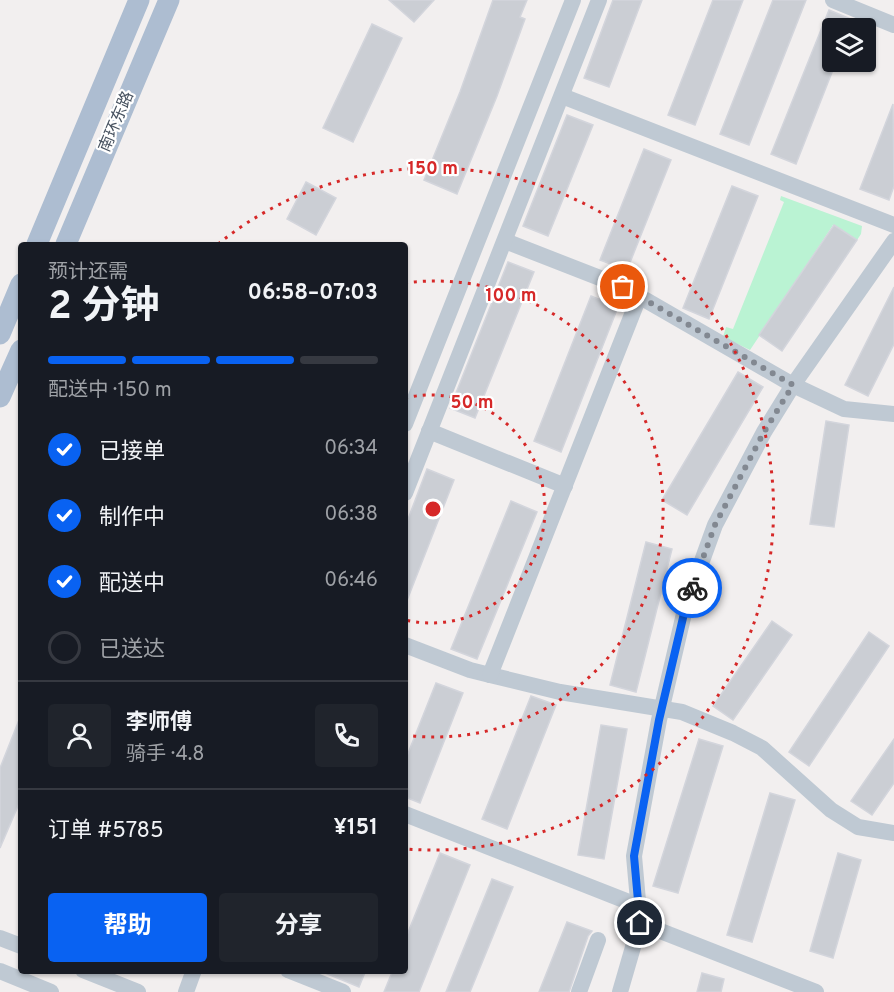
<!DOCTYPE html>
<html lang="zh">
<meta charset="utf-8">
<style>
:root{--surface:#171b24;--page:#20242c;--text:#f1f3f6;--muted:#9ea1a6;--line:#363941;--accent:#0962f2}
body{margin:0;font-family:Overpass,"Noto Sans SC",sans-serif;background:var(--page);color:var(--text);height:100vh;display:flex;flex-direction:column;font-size:22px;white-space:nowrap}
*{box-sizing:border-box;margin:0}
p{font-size:20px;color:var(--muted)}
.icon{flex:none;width:33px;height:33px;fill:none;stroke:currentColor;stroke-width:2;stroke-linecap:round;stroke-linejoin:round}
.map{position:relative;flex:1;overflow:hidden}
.sheet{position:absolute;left:18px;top:242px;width:390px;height:732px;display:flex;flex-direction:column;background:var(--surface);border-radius:6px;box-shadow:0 2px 4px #0004}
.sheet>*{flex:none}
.controls{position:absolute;left:822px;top:18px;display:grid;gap:12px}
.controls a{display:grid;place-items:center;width:54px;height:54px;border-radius:6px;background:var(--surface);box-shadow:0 2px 4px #0004;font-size:30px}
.pin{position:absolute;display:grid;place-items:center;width:51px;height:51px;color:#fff;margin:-26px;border:3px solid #fff;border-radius:50%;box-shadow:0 2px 6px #0007}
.courier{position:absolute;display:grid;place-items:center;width:60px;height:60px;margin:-30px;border:4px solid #0962f2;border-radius:50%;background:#fff;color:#222;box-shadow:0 2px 8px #0007}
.headline em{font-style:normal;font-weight:700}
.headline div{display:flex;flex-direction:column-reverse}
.headline{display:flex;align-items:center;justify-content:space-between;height:102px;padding:0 30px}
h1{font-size:39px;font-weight:700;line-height:45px}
.bar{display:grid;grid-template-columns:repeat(4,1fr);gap:9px 6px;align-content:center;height:72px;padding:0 30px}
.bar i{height:8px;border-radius:4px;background:var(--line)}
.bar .active{background:var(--accent)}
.bar p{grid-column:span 4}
.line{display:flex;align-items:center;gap:15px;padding:0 30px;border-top:2px solid var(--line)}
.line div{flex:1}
.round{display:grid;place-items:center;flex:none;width:63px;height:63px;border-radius:6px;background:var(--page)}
ol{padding:0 30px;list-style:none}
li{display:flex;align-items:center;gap:18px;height:66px}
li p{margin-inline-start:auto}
li .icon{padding:6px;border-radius:50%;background:var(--accent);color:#fff;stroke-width:4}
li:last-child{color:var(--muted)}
li i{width:33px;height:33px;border:3px solid var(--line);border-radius:50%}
.primary-button{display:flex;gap:12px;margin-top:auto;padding:12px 30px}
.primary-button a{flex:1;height:69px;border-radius:6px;background:var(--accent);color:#fff;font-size:24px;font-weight:700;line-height:69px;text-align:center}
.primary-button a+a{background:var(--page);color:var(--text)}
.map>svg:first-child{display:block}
.green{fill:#baf3d3}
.building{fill:#cbced4;stroke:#d3d5dc;stroke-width:1.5}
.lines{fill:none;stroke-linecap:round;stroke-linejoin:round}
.minor{stroke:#bfc9d3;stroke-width:16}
.major{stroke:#adbdd1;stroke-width:21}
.done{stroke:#828891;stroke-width:6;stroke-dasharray:0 10.8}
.route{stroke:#0962f2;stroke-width:8}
.ring{fill:none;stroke:#d62828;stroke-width:3;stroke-dasharray:3 6}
.labels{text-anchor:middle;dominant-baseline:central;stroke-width:4.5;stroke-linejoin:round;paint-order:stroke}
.street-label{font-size:16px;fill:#46515f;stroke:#fff}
.centre{fill:#d62828;stroke:#fff;stroke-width:3}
.ring-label{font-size:18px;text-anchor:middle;font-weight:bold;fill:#d62828;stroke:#fff;stroke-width:4.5;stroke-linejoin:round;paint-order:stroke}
</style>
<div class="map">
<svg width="894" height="992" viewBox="0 0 894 992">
<rect width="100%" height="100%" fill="#f2efef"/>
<path class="green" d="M781,196L862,226L861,234L857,240L833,225L750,350L723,337L726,327L733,329L784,202L780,200Z"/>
<g class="building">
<path d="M389,0H434L414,22Z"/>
<path d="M493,0H527L520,17L525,19L497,96L457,194L424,180L460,92Z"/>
<path d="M613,0H642L609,87L584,78Z"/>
<path d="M713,0H743L695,125L668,115Z"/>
<path d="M773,0H806L749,145L720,134Z"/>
<path d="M829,10L853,20L850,28H832V62H836L796,164L771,154Z"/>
<path d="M372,24L402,38L353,142L323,128Z"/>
<path d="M893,104L894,186L889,200L860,189Z"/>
<path d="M567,115L593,125L548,236L523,226Z"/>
<path d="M644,149L671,160L627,270L600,260Z"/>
<path d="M306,182L336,198L316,235L287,219Z"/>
<path d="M732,186L758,196L709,319L683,308Z"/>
<path d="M834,225L857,240L782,351L759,335Z"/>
<path d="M508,262L534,272L475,418L450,408Z"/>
<path d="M894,287V344L868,396L845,385Z"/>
<path d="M591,296L618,307L561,452L534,441Z"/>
<path d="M738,372L763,387L687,515L662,500Z"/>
<path d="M826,421L849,425L834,527L810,524Z"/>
<path d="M427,469L454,480L406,603L405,527Z"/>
<path d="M511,501L537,512L477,659L451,649Z"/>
<path d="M646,542L672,549L636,692L610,685Z"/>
<path d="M772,621L792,635L733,720L713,706Z"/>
<path d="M869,632L889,646L809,766L789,752Z"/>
<path d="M436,683L463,693L420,803L405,797V761Z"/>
<path d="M531,696L556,705L507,829L482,819Z"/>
<path d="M21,715V799L0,848V768Z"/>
<path d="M601,725L627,729L604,859L578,855Z"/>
<path d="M699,739L723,746L678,893L653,886Z"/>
<path d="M894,739V783L872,815L851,801Z"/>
<path d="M770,793L795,800L752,942L727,935Z"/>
<path d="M440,853L470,865L419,992H384L393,970H405V940Z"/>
<path d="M838,853L861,860L833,958L810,951Z"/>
<path d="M492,879L513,887L470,992H446Z"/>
<path d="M567,922L592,931L588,936L569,992H539Z"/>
<path d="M318,970H366L359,987Z"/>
<path d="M702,973L724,979L721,992H697Z"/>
</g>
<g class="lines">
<g class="minor">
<path d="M833,0L894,25"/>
<path d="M562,96L894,225"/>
<path d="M505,241L623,287L793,385L844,409L894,414"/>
<path d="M405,424L573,0"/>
<path d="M429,431L565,486"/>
<path d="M405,493L599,0"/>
<path d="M405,645L470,670L490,675L560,692L682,712L733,733L762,748L831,810L858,827L894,833"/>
<path d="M490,675L639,297"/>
<path d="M405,814L639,906"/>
<path d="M640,923L816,992"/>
<path d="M0,938L21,946"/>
<path d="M83,970L138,992"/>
<path d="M288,970L343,992"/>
<path d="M0,971L51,992"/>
<path d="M186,992L194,970"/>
<path d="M579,992L598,940"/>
<path d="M620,992L640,923L634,856L659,720L686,605L715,525L764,432L793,385L894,241"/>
</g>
<g class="major">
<path d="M37,244L139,0"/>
<path d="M66,244L169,0"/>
<path d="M0,334L21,284"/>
<path d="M0,397L21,350"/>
</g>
</g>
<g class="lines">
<path class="done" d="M623,287L793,385L764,432L715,525L692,588"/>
<path class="route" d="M640,923L634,856L659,720L686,605L692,588"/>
</g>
<g class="ring">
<path d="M405 398A114 114 0 1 1 405 620"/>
<path d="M405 283A228 228 0 1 1 405 735"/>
<path d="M218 244A341 341 0 1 1 406 849"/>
</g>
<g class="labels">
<g class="street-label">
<text transform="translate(117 122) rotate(-67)">南环东路</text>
</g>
</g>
<circle cx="433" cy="509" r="9" class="centre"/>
<g class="ring-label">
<text x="433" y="174">150 m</text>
<text x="511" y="301">100 m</text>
<text x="472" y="408">50 m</text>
</g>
</svg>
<div class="controls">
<a><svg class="icon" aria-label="layers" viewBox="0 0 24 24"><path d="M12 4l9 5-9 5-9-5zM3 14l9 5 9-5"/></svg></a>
</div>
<div class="pin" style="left:623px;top:287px;background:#ea580c"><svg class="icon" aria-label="bag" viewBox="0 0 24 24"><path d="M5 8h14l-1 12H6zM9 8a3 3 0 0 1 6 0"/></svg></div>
<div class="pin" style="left:640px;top:923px;background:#1f2937"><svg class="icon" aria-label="home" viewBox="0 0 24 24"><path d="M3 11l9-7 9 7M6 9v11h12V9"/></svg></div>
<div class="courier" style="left:692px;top:588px"><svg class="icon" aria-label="bike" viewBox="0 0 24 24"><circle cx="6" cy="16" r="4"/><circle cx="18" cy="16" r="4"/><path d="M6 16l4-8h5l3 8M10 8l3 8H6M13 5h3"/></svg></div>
<section class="sheet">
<div class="headline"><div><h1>2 分钟</h1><p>预计还需</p></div><em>06:58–07:03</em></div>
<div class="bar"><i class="active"></i><i class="active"></i><i class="active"></i><i></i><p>配送中 · 150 m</p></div>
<ol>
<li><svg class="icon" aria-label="check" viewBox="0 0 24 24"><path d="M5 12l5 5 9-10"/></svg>已接单<p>06:34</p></li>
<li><svg class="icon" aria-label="check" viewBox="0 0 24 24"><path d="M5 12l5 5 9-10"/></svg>制作中<p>06:38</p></li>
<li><svg class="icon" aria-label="check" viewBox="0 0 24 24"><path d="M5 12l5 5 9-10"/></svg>配送中<p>06:46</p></li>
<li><i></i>已送达</li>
</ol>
<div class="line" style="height:108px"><a class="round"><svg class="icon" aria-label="person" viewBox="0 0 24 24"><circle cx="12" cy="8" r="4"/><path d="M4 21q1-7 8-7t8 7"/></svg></a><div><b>李师傅</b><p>骑手 · 4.8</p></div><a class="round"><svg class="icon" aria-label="phone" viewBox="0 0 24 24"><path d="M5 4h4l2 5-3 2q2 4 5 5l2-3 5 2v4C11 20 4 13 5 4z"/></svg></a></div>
<div class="line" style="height:78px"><div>订单 #5785</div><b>¥151</b></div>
<div class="primary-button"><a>帮助</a><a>分享</a></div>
</section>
</div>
